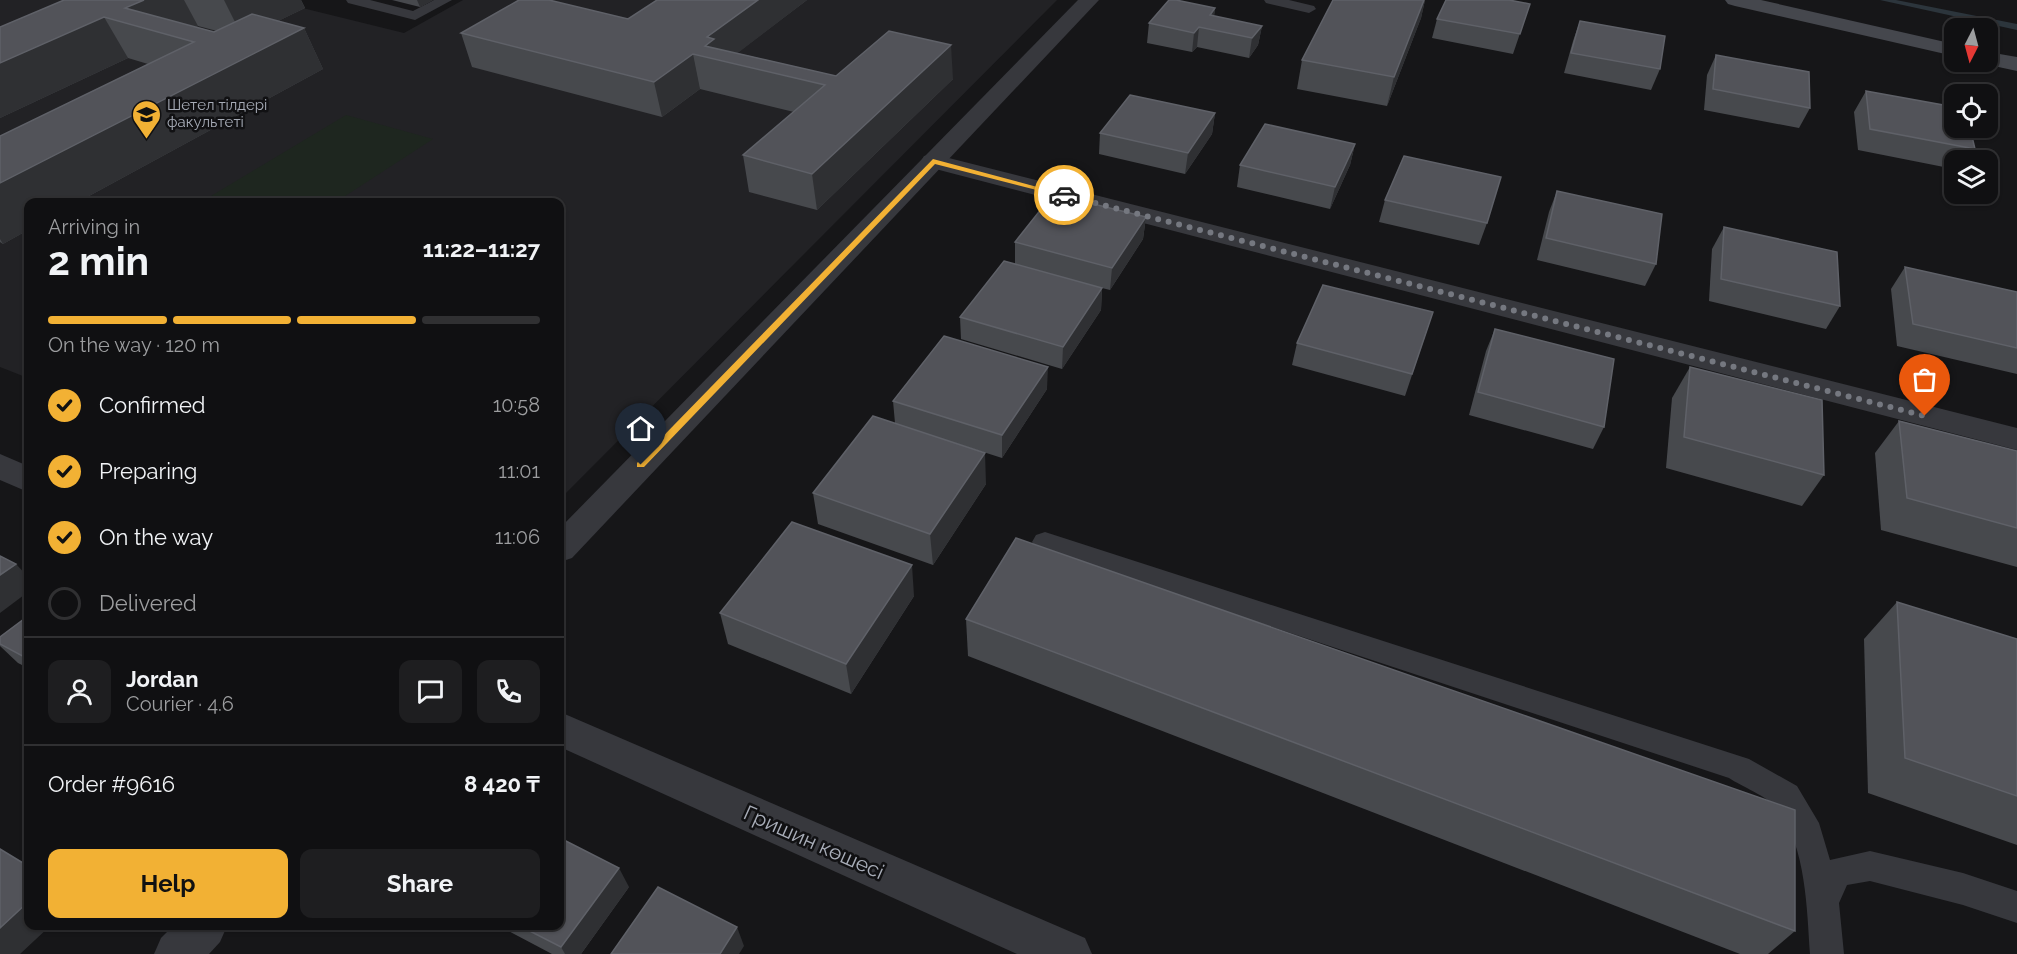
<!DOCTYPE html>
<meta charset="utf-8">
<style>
:root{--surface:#101012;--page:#1e1e20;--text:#f1f3f6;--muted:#9c9d9f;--line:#303032;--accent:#f2b134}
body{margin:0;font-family:Raleway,sans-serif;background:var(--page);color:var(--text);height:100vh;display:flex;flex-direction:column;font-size:22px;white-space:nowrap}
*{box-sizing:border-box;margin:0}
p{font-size:20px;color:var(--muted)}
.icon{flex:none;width:33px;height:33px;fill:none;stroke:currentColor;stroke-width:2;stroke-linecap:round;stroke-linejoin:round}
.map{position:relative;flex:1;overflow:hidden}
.drawer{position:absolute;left:24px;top:198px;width:540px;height:732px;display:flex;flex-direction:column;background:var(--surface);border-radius:12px;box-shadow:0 2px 4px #0004,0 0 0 2px var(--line)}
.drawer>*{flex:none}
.needle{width:39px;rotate:186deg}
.buttons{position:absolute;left:1944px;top:18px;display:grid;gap:12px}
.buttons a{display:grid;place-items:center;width:54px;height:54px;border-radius:12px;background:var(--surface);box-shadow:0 2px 4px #0004,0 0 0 2px var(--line);font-size:30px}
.pin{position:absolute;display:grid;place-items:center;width:51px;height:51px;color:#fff;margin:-62px -26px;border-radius:50% 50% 50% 0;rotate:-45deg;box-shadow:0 0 6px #0007}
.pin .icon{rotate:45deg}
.courier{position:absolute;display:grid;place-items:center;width:60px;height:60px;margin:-30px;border:4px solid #f2b134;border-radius:50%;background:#fff;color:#222;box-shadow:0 2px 8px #0007}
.overview em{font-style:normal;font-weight:700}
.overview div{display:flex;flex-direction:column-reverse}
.overview{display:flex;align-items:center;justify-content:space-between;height:102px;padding:0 24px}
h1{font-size:39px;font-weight:700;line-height:45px}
.bar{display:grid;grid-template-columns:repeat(4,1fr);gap:9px 6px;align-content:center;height:72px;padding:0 24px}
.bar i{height:8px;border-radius:4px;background:var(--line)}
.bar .selected{background:var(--accent)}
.bar p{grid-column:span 4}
.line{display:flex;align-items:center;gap:15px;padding:0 24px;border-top:2px solid var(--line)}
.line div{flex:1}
.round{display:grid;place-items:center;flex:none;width:63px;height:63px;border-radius:12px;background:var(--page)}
ol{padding:0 24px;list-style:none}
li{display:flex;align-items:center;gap:18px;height:66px}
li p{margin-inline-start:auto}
li .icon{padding:6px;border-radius:50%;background:var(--accent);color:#111;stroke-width:4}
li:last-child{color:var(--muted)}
li i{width:33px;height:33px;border:3px solid var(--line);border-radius:50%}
.cta{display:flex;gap:12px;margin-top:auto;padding:12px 24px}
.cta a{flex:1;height:69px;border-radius:12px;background:var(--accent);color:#111;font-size:24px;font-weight:700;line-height:69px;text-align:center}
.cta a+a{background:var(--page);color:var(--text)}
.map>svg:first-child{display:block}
.built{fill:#222225}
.green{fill:#1e261f}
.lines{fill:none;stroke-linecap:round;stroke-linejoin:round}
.stream{fill:#2c353c;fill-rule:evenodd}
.service{fill:#37383d;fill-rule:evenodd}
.minor{fill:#37383d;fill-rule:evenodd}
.tertiary{fill:#37383d;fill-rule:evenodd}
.secondary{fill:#45474d;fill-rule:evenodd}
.wall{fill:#47494d;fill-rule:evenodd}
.shaded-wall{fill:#2f3033}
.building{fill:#525359;stroke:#5f6168;stroke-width:1.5}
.route{fill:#f2b134}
.done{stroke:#757880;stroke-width:6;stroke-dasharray:0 10.8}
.labels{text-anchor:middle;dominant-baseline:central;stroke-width:5;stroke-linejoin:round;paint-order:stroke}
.far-poi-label{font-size:15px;fill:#a8adb8;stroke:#111113;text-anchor:start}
.near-street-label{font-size:21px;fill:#a8adb8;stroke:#111113}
</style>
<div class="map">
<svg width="2017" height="954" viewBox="0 0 2017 954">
<rect width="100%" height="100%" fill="#161618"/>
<path class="built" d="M0,0H270L404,33L463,0H1057L560,499V202H28V378L0,367Z"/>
<path class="green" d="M346,115L433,139L336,202H201Z"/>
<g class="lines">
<path class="stream" d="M1880,0H1896L2017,24V30Z"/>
<g class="service">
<path d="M346,0H370L413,11L434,0H452L415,20L348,3Z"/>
<path d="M1264,0H1289L1314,6L1316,9L1309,13L1266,3Z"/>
<path d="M1045,532L1749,759L1797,786L1819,823L1830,860L1870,851L1963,873L2017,891V923L1963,905L1870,881L1847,885L1839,903L1844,954H1810C1807,909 1806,844 1776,807C1768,797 1741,786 1729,778L1036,549L1032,542L1036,535Z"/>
</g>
<g class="minor">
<path d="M933,154L2017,428V450L924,166L921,161L924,156Z"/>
<path d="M0,454L28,466V492L0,480Z"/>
<path d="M560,712L1085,938L1092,954H1017L560,747Z"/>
</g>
<g class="tertiary">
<path d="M1078,0H1099L572,558L560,562V528Z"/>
<path d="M173,926H227L220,942L209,954H154L161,938Z"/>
</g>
<g class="secondary">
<path d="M1725,0H1761L1954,44V56L1735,6L1728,4Z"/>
<path d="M1988,52L2017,57V71L1980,63L1988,62Z"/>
</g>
</g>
<g class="wall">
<path d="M64,0H301L305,8L278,21L304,28L323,69L78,202H28V230L3,244L0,242V136L148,64L128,58L0,118V27ZM198,26L217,31L214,32L195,27Z"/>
<path d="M392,0H433L420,7Z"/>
<path d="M807,0L737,53L836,76L953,79L817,210L749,192L743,155L794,112L700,89L662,117L472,67L461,33L628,19Z"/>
<path d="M1333,0H1425L1421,18L1387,106L1297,89L1302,60Z"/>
<path d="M1530,4L1513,54L1432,38L1437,19Z"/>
<path d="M1215,8L1214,16L1262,26L1258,45L1249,58L1197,47L1192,52L1147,43L1149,23Z"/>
<path d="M1580,21L1660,69L1651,90L1564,73L1573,41Z"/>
<path d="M1716,55L1810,108L1799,128L1704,110L1707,75Z"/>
<path d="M1866,91L1975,149L1968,160H1954V169L1858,150L1854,112Z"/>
<path d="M1215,113L1212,134L1185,174L1099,154L1100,133Z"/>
<path d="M1355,144L1350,165L1330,209L1237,187L1240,165Z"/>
<path d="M1557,191L1656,264L1645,286L1537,260L1549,212Z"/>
<path d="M1385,200L1487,223L1479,245L1379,222Z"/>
<path d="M1146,217L1143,239L1110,290L1102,288L1101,310L1062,369L961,339L960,317L1015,264V242Z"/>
<path d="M1724,227L1840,306L1826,329L1709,301L1712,249Z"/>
<path d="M1905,267L2017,292V374L1897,346L1891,289Z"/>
<path d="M1433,312L1405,396L1292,365L1297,343Z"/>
<path d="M1495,329L1604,427L1593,449L1469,415L1486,351Z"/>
<path d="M1690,367L1824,475L1802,506L1666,468L1672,398Z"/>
<path d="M1047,389L1002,458L949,441L986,484L933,565L818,524L813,493L895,423L893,401Z"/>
<path d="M1899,421L2017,451V567L1881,530L1875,453Z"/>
<path d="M914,596L851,694L728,644L720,613Z"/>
<path d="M1897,602L2017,639V845L1868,793L1864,639Z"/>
<path d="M28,616V668L18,663L0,646V637Z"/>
<path d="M966,619L1795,931L1768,954H1740L968,656Z"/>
<path d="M629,887L581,954H552L499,926H560Z"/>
</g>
<g class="shaded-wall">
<path d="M144,0H184L198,26L174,37L125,8Z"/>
<path d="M224,0H301L305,8L243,38Z"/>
<path d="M417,0H433L420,7Z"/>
<path d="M758,0H807L726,62L705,46L707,37Z"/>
<path d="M1424,0H1425L1421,18L1387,106L1394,77Z"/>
<path d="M1215,8L1213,28L1210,15Z"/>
<path d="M104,17L128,58L0,118V63Z"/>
<path d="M1262,26L1258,45L1249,58L1252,38Z"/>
<path d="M1199,27L1197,47L1192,52L1194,33Z"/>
<path d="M304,28L323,69L78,202H28V230L3,244L0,239V183Z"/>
<path d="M951,45L953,79L817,210L812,174Z"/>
<path d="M693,54L700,89L662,117L654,82Z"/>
<path d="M1215,113L1212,134L1185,174L1188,153Z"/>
<path d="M1355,144L1350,165L1330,209L1335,187Z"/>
<path d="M1146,217L1143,239L1110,290L1112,268Z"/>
<path d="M1102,288L1101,310L1062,369L1063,347Z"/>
<path d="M1048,367L1047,389L1002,458V435Z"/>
<path d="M985,453L986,484L933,565L930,534Z"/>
<path d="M16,564L28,577V592L0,613V575Z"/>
<path d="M912,565L914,596L851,694L846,664Z"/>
<path d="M619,868L629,887L581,954H565L561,947Z"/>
<path d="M28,902V926H50L20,954H0V928Z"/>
<path d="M737,927L744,946L739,954H720Z"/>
</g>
<g class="building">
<path d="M64,0H144L125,8L214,32L252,14L304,28L0,183V136L194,42L104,17L0,63V27Z"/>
<path d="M519,0H549L628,19L657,0H758L707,37L714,39L705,46L836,76L889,31L951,45L812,174L743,155L825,85L693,54L654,82L461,33Z"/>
<path d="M1169,0H1176L1215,8L1210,15L1262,26L1252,38L1199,27L1194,33L1149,23Z"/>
<path d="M1333,0H1424L1394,77L1302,60Z"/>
<path d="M1446,0H1509L1530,4L1520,34L1437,19Z"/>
<path d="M1580,21L1665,36L1660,69L1571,53Z"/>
<path d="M1716,55L1809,72L1810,108L1713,89Z"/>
<path d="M1866,91L1954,107V128H1970L1975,149L1870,129Z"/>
<path d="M1130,95L1215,113L1188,153L1100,133Z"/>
<path d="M1265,124L1355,144L1335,187L1240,165Z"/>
<path d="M1404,156L1501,177L1487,223L1385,200Z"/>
<path d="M1557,191L1662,214L1656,264L1546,238Z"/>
<path d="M1053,194L1146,217L1112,268L1015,242Z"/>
<path d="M1724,227L1837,252L1840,306L1721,279Z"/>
<path d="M1004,261L1102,288L1063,347L960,317Z"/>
<path d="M1905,267L2017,292V348L1913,324Z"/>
<path d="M1323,285L1433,312L1412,374L1297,343Z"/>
<path d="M1495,329L1614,359L1604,427L1478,392Z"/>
<path d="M944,336L1048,367L1002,435L893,401Z"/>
<path d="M1690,367L1822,400L1824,475L1684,437Z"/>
<path d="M873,416L985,453L930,534L813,493Z"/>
<path d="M1899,421L2017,451V528L1907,498Z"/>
<path d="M792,522L912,565L846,664L720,613Z"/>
<path d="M1016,538L1795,810V931L966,619Z"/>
<path d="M0,556L16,564L0,575Z"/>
<path d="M1897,602L2017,639V796L1905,758Z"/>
<path d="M28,616V659L0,644V637Z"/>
<path d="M560,838L619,868L561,947L520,926H560Z"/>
<path d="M0,849L28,866V902L0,928Z"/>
<path d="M658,887L737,927L720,954H611Z"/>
</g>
<path class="route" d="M933,159L1067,195L1064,197L935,164L644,467H637V463Z"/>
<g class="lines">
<path class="done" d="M1064,195L1925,416"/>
</g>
<defs>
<symbol id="university-pin" viewBox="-11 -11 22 30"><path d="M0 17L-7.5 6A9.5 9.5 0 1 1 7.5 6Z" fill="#f2b134" stroke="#111113"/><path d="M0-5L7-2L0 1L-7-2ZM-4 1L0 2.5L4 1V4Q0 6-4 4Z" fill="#111"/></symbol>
</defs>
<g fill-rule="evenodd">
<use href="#university-pin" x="130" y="98" width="33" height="45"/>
</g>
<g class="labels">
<g class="far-poi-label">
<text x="167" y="105">Шетел тілдері<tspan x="167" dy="17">факультеті</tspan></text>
</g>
<g class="near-street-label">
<text transform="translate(814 842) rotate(24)">Гришин көшесі</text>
</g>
</g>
</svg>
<div class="buttons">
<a><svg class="needle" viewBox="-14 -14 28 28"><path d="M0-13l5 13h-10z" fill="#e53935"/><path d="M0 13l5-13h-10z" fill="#9c9d9f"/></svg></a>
<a><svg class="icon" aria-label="locate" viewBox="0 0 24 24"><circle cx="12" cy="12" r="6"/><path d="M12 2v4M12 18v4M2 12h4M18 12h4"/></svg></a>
<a><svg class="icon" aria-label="layers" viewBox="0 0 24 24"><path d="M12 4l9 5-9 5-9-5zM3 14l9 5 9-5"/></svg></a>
</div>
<div class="pin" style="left:1925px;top:416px;background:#ea580c"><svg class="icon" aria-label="bag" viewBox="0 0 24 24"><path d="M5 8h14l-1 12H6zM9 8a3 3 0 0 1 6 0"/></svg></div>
<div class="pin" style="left:641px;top:465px;background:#1f2937"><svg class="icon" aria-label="home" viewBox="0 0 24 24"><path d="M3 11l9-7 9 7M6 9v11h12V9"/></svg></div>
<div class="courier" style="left:1064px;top:195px"><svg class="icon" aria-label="car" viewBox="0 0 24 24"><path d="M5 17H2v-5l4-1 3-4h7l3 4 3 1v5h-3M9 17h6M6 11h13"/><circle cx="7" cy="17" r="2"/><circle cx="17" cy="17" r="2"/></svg></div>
<section class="drawer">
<div class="overview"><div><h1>2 min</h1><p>Arriving in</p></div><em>11:22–11:27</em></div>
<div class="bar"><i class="selected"></i><i class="selected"></i><i class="selected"></i><i></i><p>On the way · 120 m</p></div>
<ol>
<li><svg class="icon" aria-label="check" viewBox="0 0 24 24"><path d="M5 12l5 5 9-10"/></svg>Confirmed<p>10:58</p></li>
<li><svg class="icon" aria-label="check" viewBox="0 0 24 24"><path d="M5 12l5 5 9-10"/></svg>Preparing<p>11:01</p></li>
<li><svg class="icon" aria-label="check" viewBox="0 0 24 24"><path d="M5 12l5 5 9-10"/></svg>On the way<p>11:06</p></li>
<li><i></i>Delivered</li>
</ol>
<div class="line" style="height:108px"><a class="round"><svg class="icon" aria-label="person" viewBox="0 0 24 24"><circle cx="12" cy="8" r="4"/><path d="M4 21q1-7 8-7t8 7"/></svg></a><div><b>Jordan</b><p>Courier · 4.6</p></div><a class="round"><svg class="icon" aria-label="chat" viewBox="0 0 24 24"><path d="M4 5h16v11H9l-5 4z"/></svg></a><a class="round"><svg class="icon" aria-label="phone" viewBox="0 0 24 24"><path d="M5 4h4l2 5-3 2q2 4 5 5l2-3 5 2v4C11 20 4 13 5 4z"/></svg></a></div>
<div class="line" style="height:78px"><div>Order #9616</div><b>8 420 ₸</b></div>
<div class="cta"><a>Help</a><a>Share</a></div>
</section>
</div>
